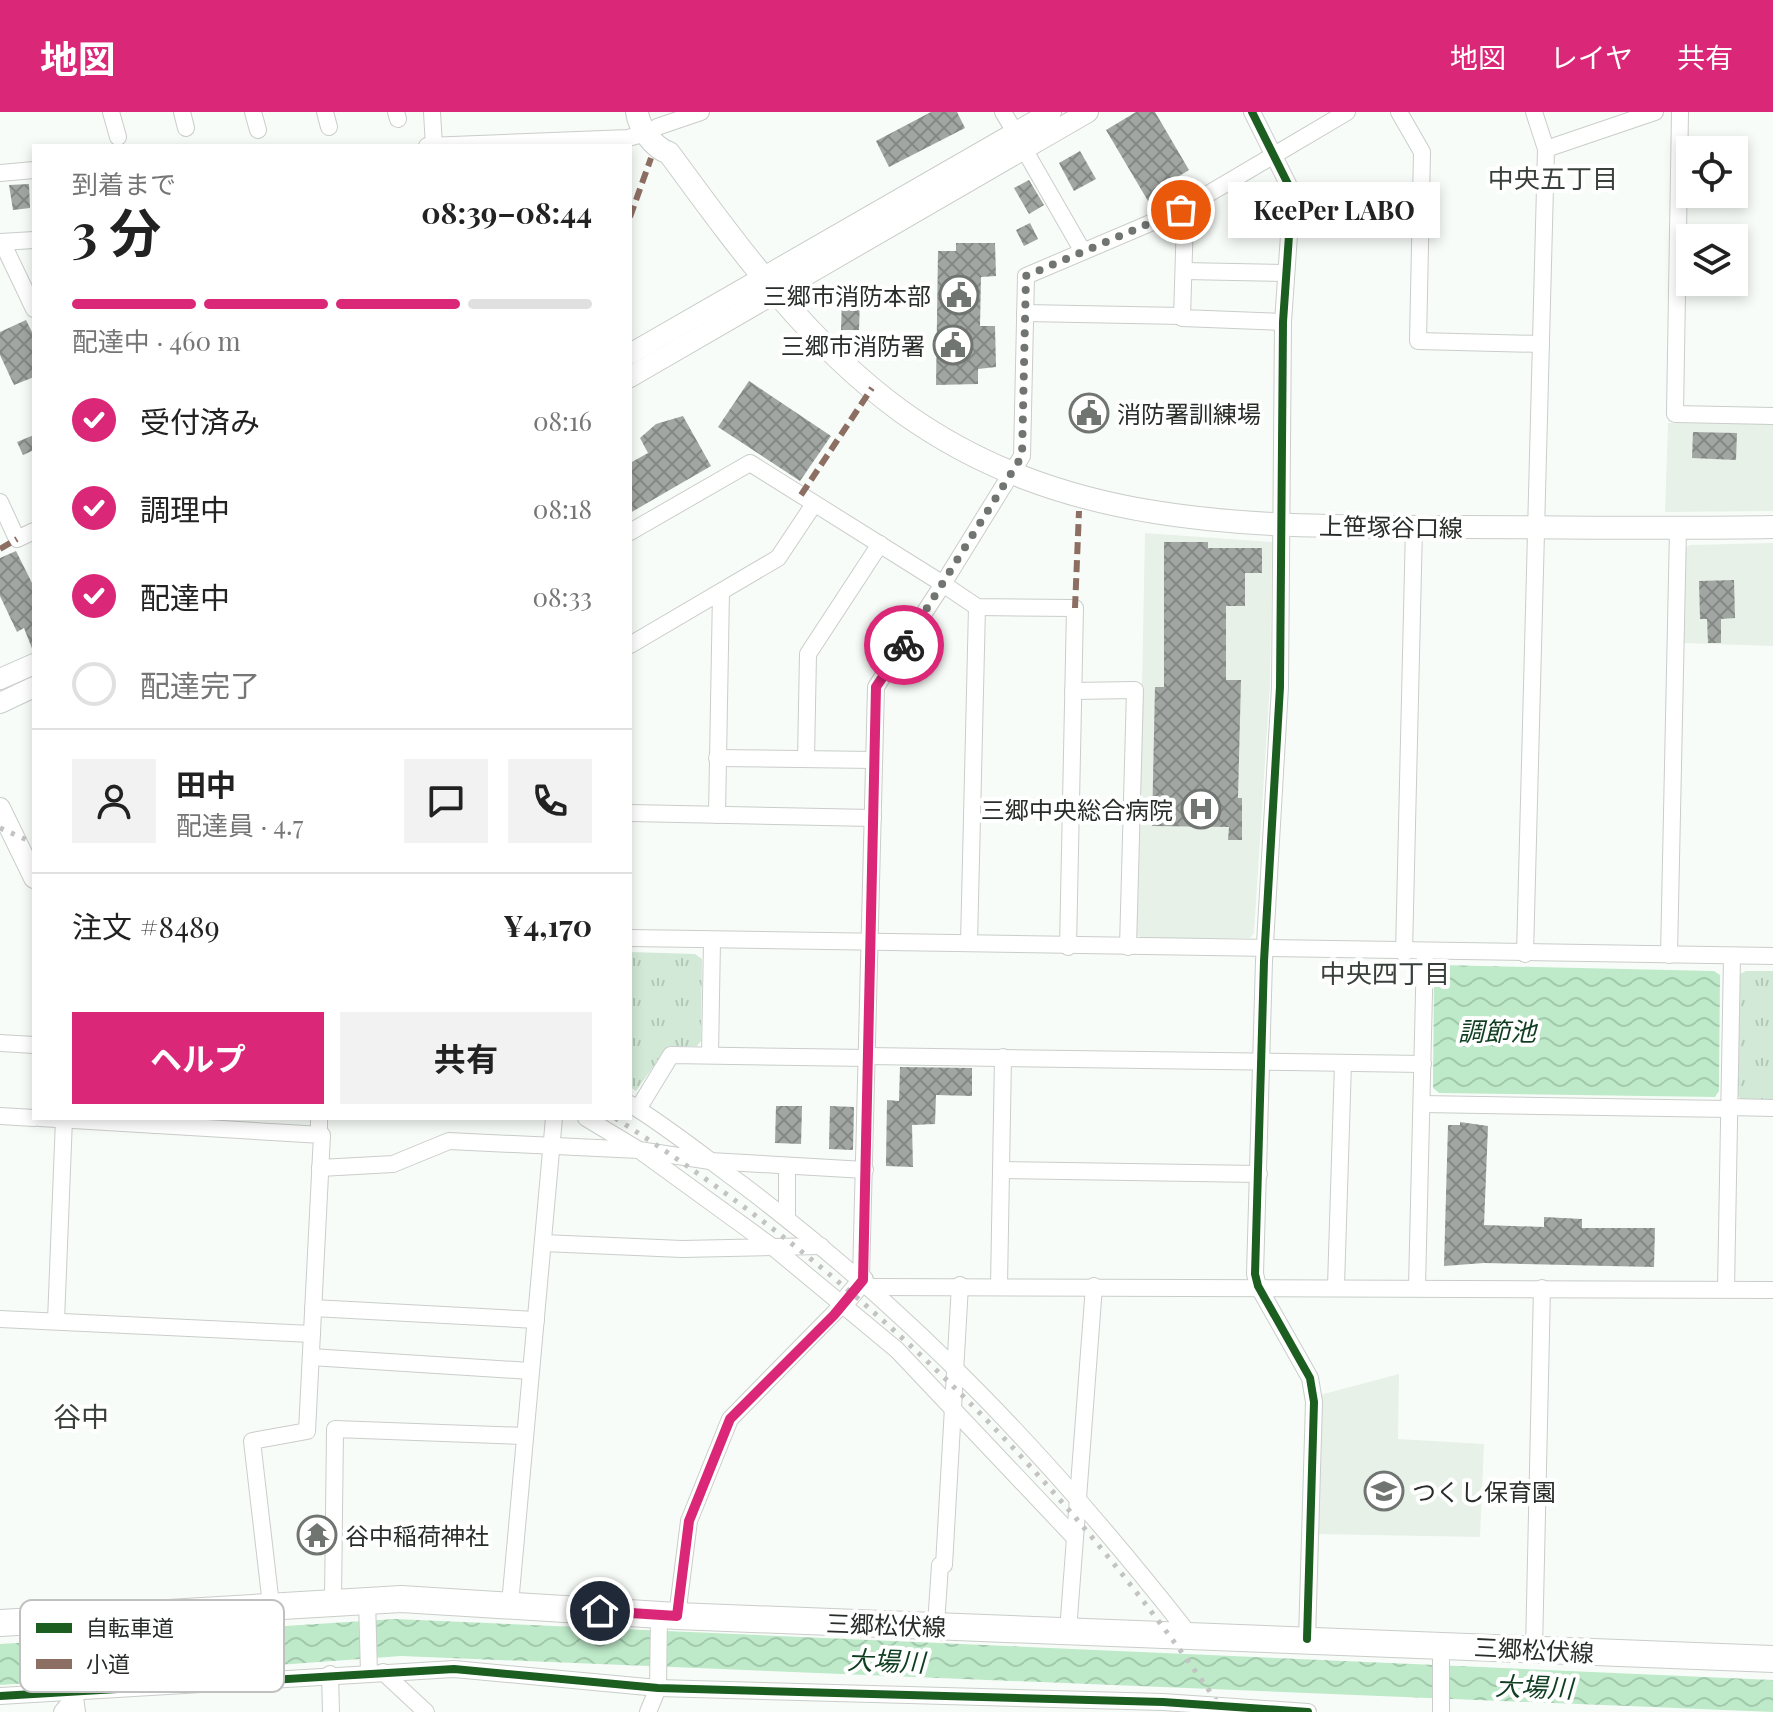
<!DOCTYPE html>
<html lang="ja">
<meta charset="utf-8">
<style>
:root{--surface:#fff;--page:#f2f2f2;--text:#222;--muted:#767676;--line:#e0e0e0;--accent:#db2777}
body{margin:0;font-family:"Playfair Display","Noto Sans JP",serif;background:var(--page);color:var(--text);height:100vh;display:flex;flex-direction:column;font-size:30px;white-space:nowrap}
*{box-sizing:border-box;margin:0}
p{font-size:26px;color:var(--muted)}
.icon{flex:none;width:44px;height:44px;fill:none;stroke:currentColor;stroke-width:2;stroke-linecap:round;stroke-linejoin:round}
.map{position:relative;flex:1;overflow:hidden}
.panel{position:absolute;left:32px;top:32px;width:600px;height:976px;display:flex;flex-direction:column;background:var(--surface);border-radius:0px;box-shadow:0 4px 12px #0003}
.panel>*{flex:none}
.buttons{position:absolute;left:1676px;top:24px;display:grid;gap:16px}
.buttons a{display:grid;place-items:center;width:72px;height:72px;border-radius:0px;background:var(--surface);box-shadow:0 4px 12px #0003;font-size:40px}
.pin{position:absolute;display:grid;place-items:center;width:68px;height:68px;color:#fff;margin:-34px;border:4px solid #fff;border-radius:50%;box-shadow:0 2px 8px #0007}
.courier{position:absolute;display:grid;place-items:center;width:80px;height:80px;margin:-40px;border:6px solid #db2777;border-radius:50%;background:#fff;color:#222;box-shadow:0 2px 10px #0007}
.bubble{position:absolute;height:56px;border-radius:0px;background:var(--surface);box-shadow:0 4px 12px #0003;font-size:26px;font-weight:700;line-height:56px;text-align:center}
.headline em{font-style:normal;font-weight:700}
.headline div{display:flex;flex-direction:column-reverse}
.headline{display:flex;align-items:center;justify-content:space-between;height:136px;padding:0 40px}
h1{font-size:52px;font-weight:700;line-height:60px}
.bar{display:grid;grid-template-columns:repeat(4,1fr);gap:12px 8px;align-content:center;height:96px;padding:0 40px}
.bar i{height:10px;border-radius:6px;background:var(--line)}
.bar .active{background:var(--accent)}
.bar p{grid-column:span 4}
.line{display:flex;align-items:center;gap:20px;padding:0 40px;border-top:2px solid var(--line)}
.line div{flex:1}
.round{display:grid;place-items:center;flex:none;width:84px;height:84px;border-radius:0px;background:var(--page)}
ol{padding:0 40px;list-style:none}
li{display:flex;align-items:center;gap:24px;height:88px}
li p{margin-inline-start:auto}
li .icon{padding:8px;border-radius:50%;background:var(--accent);color:#fff;stroke-width:4}
li:last-child{color:var(--muted)}
li i{width:44px;height:44px;border:4px solid var(--line);border-radius:50%}
.button{display:flex;gap:16px;margin-top:auto;padding:16px 40px}
.button a{flex:1;height:92px;border-radius:0px;background:var(--accent);color:#fff;font-size:32px;font-weight:700;line-height:92px;text-align:center}
.button a+a{background:var(--page);color:var(--text)}
header{display:flex;align-items:center;gap:48px;box-sizing:border-box;height:112px;padding:0 40px;background:var(--accent);color:#fff}
header strong{font-size:38px}
nav{display:flex;gap:44px;margin-inline-start:auto;font-size:28px}
.map>svg:first-child{display:block}
.built{fill:#e7f1e8}
.park{fill:url(#park-tufts)}
.water{fill:url(#water-waves)}
.building{fill:url(#building-cross-hatch)}
.lines{fill:none;stroke-linecap:round;stroke-linejoin:round}
.minor-casing{stroke:#cacdca;stroke-width:18}
.tertiary-casing{stroke:#cacdca;stroke-width:22}
.secondary-casing{stroke:#cacdca;stroke-width:24}
.primary-casing{stroke:#cacdca;stroke-width:28}
.minor{stroke:#fefffe;stroke-width:16}
.tertiary{stroke:#fefffe;stroke-width:20}
.secondary{stroke:#fefffe;stroke-width:22}
.primary{stroke:#fefffe;stroke-width:26}
.rail{stroke:#c2c3c2;stroke-width:5;stroke-dasharray:4 8;stroke-linecap:butt}
.quiet{stroke:#8d6e63;stroke-width:6;stroke-dasharray:12 6;stroke-linecap:butt}
.cycleway-casing{stroke:#fff;stroke-width:13}
.cycleway{stroke:#1b5e20;stroke-width:8}
.done{stroke:#717572;stroke-width:8;stroke-dasharray:0 14.4}
.route{stroke:#db2777;stroke-width:10}
.labels{text-anchor:middle;dominant-baseline:central;stroke-width:8;stroke-linejoin:round;paint-order:stroke}
.poi-label{font-size:24px;fill:#292d2a;stroke:#fff;text-anchor:end}
.street-label{font-size:24px;fill:#292d2a;stroke:#fff}
.neighbourhood-label{font-size:26px;fill:#39403b;stroke:#fff}
.water-label{font-size:26px;font-style:italic;fill:#103e21;stroke:#fff}
.quarter-label{font-size:28px;fill:#39403b;stroke:#fff}
.key{fill:#fff;stroke:#bfc0bf;stroke-width:2}
.key-label{font-size:22px;fill:#292d2a}
</style>
<header>
<strong>地図</strong>
<nav><a>地図</a><a>レイヤ</a><a>共有</a></nav>
</header>
<div class="map">
<svg width="1773" height="1600" viewBox="0 0 1773 1600">
<defs>
<pattern id="park-tufts" width="24" height="20" patternUnits="userSpaceOnUse" patternTransform="scale(2)"><rect width="24" height="20" fill="#d2e9d7"/><path d="M3 7l-1-3M5 7V3M7 7l1-3M15 17l-1-3M17 17v-4M19 17l1-3" fill="none" stroke="#b4c8b9"/></pattern>
<pattern id="water-waves" width="16" height="10" patternUnits="userSpaceOnUse" patternTransform="scale(2)"><rect width="16" height="10" fill="#beeac9"/><path d="M0 5q4-4 8 0t8 0" fill="none" stroke="#a3c9ad"/></pattern>
<pattern id="building-cross-hatch" width="8" height="8" patternUnits="userSpaceOnUse" patternTransform="scale(2)"><rect width="8" height="8" fill="#a2a6a3"/><path d="M0 0l8 8M0 8l8-8" fill="none" stroke="#848885"/></pattern>
</defs>
<rect width="100%" height="100%" fill="#f8fcf8"/>
<g class="built">
<path d="M1668,311L1773,312V399L1665,400Z"/>
<path d="M1145,421L1272,430L1270,572L1254,821L1250,826H1143L1137,823Z"/>
<path d="M1773,431V534L1682,531L1686,436L1690,433Z"/>
<path d="M1399,1262L1398,1327L1484,1332L1480,1425L1315,1422L1320,1283Z"/>
</g>
<g class="park">
<path d="M630,840L695,842L702,847L701,929L697,934H668L636,979L630,975Z"/>
<path d="M1746,859H1773V990L1743,989L1737,983L1740,862Z"/>
</g>
<g class="water">
<path d="M1440,853L1714,859L1720,863L1719,979L1715,985L1439,981L1433,976L1434,859Z"/>
<path d="M395,1507L1773,1568V1600L401,1544L0,1573V1532Z"/>
</g>
<g class="building">
<path d="M931,0H957L965,16L889,55L876,29Z"/>
<path d="M1136,0H1155L1189,58L1171,69L1177,79L1151,94L1106,18Z"/>
<path d="M1080,39L1096,67L1074,79L1059,51Z"/>
<path d="M1029,68L1044,93L1029,102L1014,76Z"/>
<path d="M29,72L30,96L13,98L9,73Z"/>
<path d="M1030,111L1038,127L1024,134L1016,118Z"/>
<path d="M956,131H995L996,164L981,165L980,214H995L996,255L978,257V272L936,273L938,139H956Z"/>
<path d="M842,186H860L859,218H841Z"/>
<path d="M26,208L34,224V265L14,273L0,243V220Z"/>
<path d="M749,269L831,324L800,369L718,315Z"/>
<path d="M683,304L711,354L630,401V351L648,341L640,326L656,312Z"/>
<path d="M1693,320L1737,321L1736,348L1692,346Z"/>
<path d="M34,323V338L23,343L17,330Z"/>
<path d="M1164,430H1208V436H1262V461H1245V494H1226V568H1241L1238,686H1242V728H1228L1229,715L1152,714L1155,575H1164Z"/>
<path d="M16,439L34,475L33,539L24,516L17,520L0,484V446Z"/>
<path d="M1734,468L1735,506L1721,507V531H1708L1707,507H1700L1699,469Z"/>
<path d="M900,955L972,956V984L936,983L935,1012L912,1013L913,1055L886,1054L887,988L899,989Z"/>
<path d="M776,994H802L801,1032L775,1031Z"/>
<path d="M830,994L854,995L853,1038L829,1037Z"/>
<path d="M1460,1010L1488,1014L1484,1113L1544,1115V1105L1582,1107V1116H1655L1654,1155L1484,1151L1444,1154L1448,1013H1460Z"/>
</g>
<g class="lines">
<defs>
<g id="minor">
<path d="M111,0L118,25"/>
<path d="M182,0L186,16"/>
<path d="M253,0L258,18"/>
<path d="M325,0L329,15"/>
<path d="M396,0L398,7"/>
<path d="M432,0L434,34"/>
<path d="M1003,0L1015,20"/>
<path d="M1252,0L1292,80L1283,210L1280,575L1264,849L1255,1162L1258,1174L1310,1266L1314,1290L1307,1527"/>
<path d="M1399,0L1422,40L1418,229L1541,232"/>
<path d="M1680,0L1675,302L1773,304"/>
<path d="M657,15L701,0"/>
<path d="M427,34L628,26L646,21"/>
<path d="M1024,37L1082,138"/>
<path d="M1546,37L1655,0"/>
<path d="M0,61L34,58"/>
<path d="M1292,80L1421,82"/>
<path d="M1181,98L1185,106L1182,206L1283,210"/>
<path d="M0,130L34,128"/>
<path d="M2,130L34,197"/>
<path d="M1184,159L1286,161"/>
<path d="M1025,201L1182,204"/>
<path d="M0,390L17,427L34,419"/>
<path d="M630,420L750,351L943,472L876,575L861,1166"/>
<path d="M630,533L778,446L814,392"/>
<path d="M1073,579L1135,578L1128,835"/>
<path d="M717,646L874,648"/>
<path d="M806,647L808,542L880,432"/>
<path d="M630,701L873,706"/>
<path d="M717,703L721,480"/>
<path d="M630,826L1773,844"/>
<path d="M969,831L977,495"/>
<path d="M1068,835L1075,496L977,495L943,472L1022,344L1026,164L1181,98L1347,0"/>
<path d="M1404,841L1414,415"/>
<path d="M1525,842L1546,37L1534,0"/>
<path d="M1669,843L1678,417"/>
<path d="M0,931L34,933"/>
<path d="M710,943L712,828"/>
<path d="M868,944L1423,952"/>
<path d="M630,992C669,1016 706,1046 743,1073C918,1205 1054,1350 1189,1522"/>
<path d="M1422,992L1729,997"/>
<path d="M1729,995L1773,996"/>
<path d="M638,997L671,943L868,946"/>
<path d="M0,1004L34,1006"/>
<path d="M40,1006L322,1023L307,1319L252,1329L271,1493"/>
<path d="M586,1006L639,1038L774,1136L897,1238L1074,1425"/>
<path d="M319,1022V1006"/>
<path d="M787,1054V1106"/>
<path d="M320,1056L393,1052L449,1029L639,1038L710,1049L865,1058"/>
<path d="M1001,1058L1259,1062"/>
<path d="M543,1131L682,1137L821,1134"/>
<path d="M999,1174L1003,945"/>
<path d="M1336,1174L1343,951"/>
<path d="M871,1175L1773,1178"/>
<path d="M1417,1175L1425,839"/>
<path d="M1726,1177L1732,845"/>
<path d="M313,1196L536,1208"/>
<path d="M0,1207L312,1222"/>
<path d="M56,1209L64,1007"/>
<path d="M311,1245L530,1259"/>
<path d="M367,1488L369,1561"/>
<path d="M333,1489L335,1317L525,1324"/>
<path d="M510,1492L554,1006"/>
<path d="M677,1504L689,1409L730,1307L842,1193"/>
<path d="M936,1513L940,1453H944L960,1173"/>
<path d="M1068,1519L1094,1174"/>
<path d="M1534,1537L1542,1176"/>
<path d="M383,1560L426,1600"/>
<path d="M330,1562L331,1600"/>
<path d="M74,1577L77,1600"/>
<path d="M0,1584L454,1557L658,1576L1163,1590L1308,1600"/>
<path d="M62,1600L75,1584"/>
<path d="M648,1600L658,1576L659,1503"/>
<path d="M1441,1600V1533"/>
</g>
<g id="tertiary">
<path d="M630,242L1051,0"/>
<path d="M630,265L1088,0"/>
<path d="M0,567L34,552"/>
<path d="M0,591L34,575"/>
<path d="M0,696L34,766"/>
<path d="M153,1006L155,1011"/>
<path d="M842,1193L863,1168"/>
</g>
<path id="secondary" d="M637,0C639,16 654,36 669,41C738,135 807,231 902,300C1071,421 1262,414 1461,415C1565,415 1669,417 1773,415"/>
<path id="primary" d="M0,1511L401,1487L677,1504L1773,1547"/>
</defs>
<use href="#minor" class="minor-casing"/>
<use href="#tertiary" class="tertiary-casing"/>
<use href="#secondary" class="secondary-casing"/>
<use href="#primary" class="primary-casing"/>
<use href="#minor" class="minor"/>
<use href="#tertiary" class="tertiary"/>
<use href="#secondary" class="secondary"/>
<use href="#primary" class="primary"/>
<g class="rail">
<path d="M0,716L34,731"/>
<path d="M615,1006C863,1164 1058,1358 1224,1600"/>
</g>
<g class="quiet">
<path d="M630,105L651,46"/>
<path d="M801,383L872,276"/>
<path d="M0,437L17,427"/>
<path d="M1075,496L1079,399"/>
</g>
<defs>
<g id="cycleway">
<path d="M1252,0L1292,80L1283,210L1280,575L1264,849L1255,1162L1258,1174L1310,1266L1314,1290L1307,1527"/>
<path d="M0,1584L454,1557L658,1576L1163,1590L1308,1600"/>
</g>
</defs>
<use href="#cycleway" class="cycleway-casing"/>
<use href="#cycleway" class="cycleway"/>
</g>
<g class="lines">
<path class="done" d="M904,533L1022,344L1026,164L1181,98"/>
<path class="route" d="M600,1499L677,1504L689,1409L730,1307L834,1203L863,1168L876,575L904,533"/>
</g>
<defs>
<symbol id="civic-ring" viewBox="-11 -11 22 22"><circle r="9.5" fill="#fff" stroke="#717572" stroke-width="1.5"/><path d="M-.6-6.5H3V-4.5H.6V-3L4-1V1h2V6H-6V1h2V-1L-.6-3ZM-1.2 2.5V6h2.4V2.5Z" fill="#717572"/></symbol>
<symbol id="hospital-ring" viewBox="-11 -11 22 22"><circle r="9.5" fill="#fff" stroke="#717572" stroke-width="1.5"/><path d="M-5-5h3v3.5h4V-5h3V5h-3V1.5h-4V5h-3Z" fill="#717572"/></symbol>
<symbol id="school-ring" viewBox="-11 -11 22 22"><circle r="9.5" fill="#fff" stroke="#717572" stroke-width="1.5"/><path d="M0-5L7-2L0 1L-7-2ZM-4 1L0 2.5L4 1V4Q0 6-4 4Z" fill="#717572"/></symbol>
<symbol id="temple-ring" viewBox="-11 -11 22 22"><circle r="9.5" fill="#fff" stroke="#717572" stroke-width="1.5"/><path d="M0-6L5-2H3V0L6.5 2.5H4V6H1.5V3h-3V6H-4V2.5H-6.5L-3 0V-2H-5Z" fill="#717572"/></symbol>
</defs>
<g fill-rule="evenodd">
<use href="#civic-ring" x="937" y="161" width="44" height="44"/>
<use href="#civic-ring" x="931" y="211" width="44" height="44"/>
<use href="#civic-ring" x="1067" y="279" width="44" height="44"/>
<use href="#hospital-ring" x="1179" y="675" width="44" height="44"/>
<use href="#school-ring" x="1362" y="1357" width="44" height="44"/>
<use href="#temple-ring" x="295" y="1401" width="44" height="44"/>
</g>
<g class="labels">
<g class="poi-label">
<text x="931" y="183">三郷市消防本部</text>
<text x="925" y="233">三郷市消防署</text>
<text x="1117" y="301" text-anchor="start">消防署訓練場</text>
<text x="1173" y="697">三郷中央総合病院</text>
<text x="1412" y="1379" text-anchor="start">つくし保育園</text>
<text x="345" y="1423" text-anchor="start">谷中稲荷神社</text>
</g>
<g class="street-label">
<text transform="translate(1391 414) rotate(1)">上笹塚谷口線</text>
<text transform="translate(886 1512) rotate(2)">三郷松伏線</text>
<text transform="translate(1534 1537) rotate(3)">三郷松伏線</text>
</g>
<g class="neighbourhood-label">
<text x="1553" y="65">中央五丁目</text>
<text x="1385" y="860">中央四丁目</text>
</g>
<g class="water-label">
<text x="1497" y="918">調節池</text>
<text transform="translate(886 1548) rotate(2)">大場川</text>
<text transform="translate(1534 1574) rotate(2)">大場川</text>
</g>
<g class="quarter-label">
<text x="81" y="1303">谷中</text>
</g>
</g>
<rect x="20" y="1488" width="264" height="92" rx="12" class="key"/>
<rect x="36" y="1511" width="36" height="10" fill="#1b5e20"/>
<rect x="36" y="1547" width="36" height="10" fill="#8d6e63"/>
<g class="key-label">
<text x="86" y="1524">自転車道</text>
<text x="86" y="1560">小道</text>
</g>
</svg>
<div class="buttons">
<a><svg class="icon" aria-label="locate" viewBox="0 0 24 24"><circle cx="12" cy="12" r="6"/><path d="M12 2v4M12 18v4M2 12h4M18 12h4"/></svg></a>
<a><svg class="icon" aria-label="layers" viewBox="0 0 24 24"><path d="M12 4l9 5-9 5-9-5zM3 14l9 5 9-5"/></svg></a>
</div>
<div class="pin" style="left:1181px;top:98px;background:#ea580c"><svg class="icon" aria-label="bag" viewBox="0 0 24 24"><path d="M5 8h14l-1 12H6zM9 8a3 3 0 0 1 6 0"/></svg></div>
<div class="pin" style="left:600px;top:1499px;background:#1f2937"><svg class="icon" aria-label="home" viewBox="0 0 24 24"><path d="M3 11l9-7 9 7M6 9v11h12V9"/></svg></div>
<div class="courier" style="left:904px;top:533px"><svg class="icon" aria-label="bike" viewBox="0 0 24 24"><circle cx="6" cy="16" r="4"/><circle cx="18" cy="16" r="4"/><path d="M6 16l4-8h5l3 8M10 8l3 8H6M13 5h3"/></svg></div>
<div class="bubble" style="left:1228px;top:70px;width:212px">KeePer LABO</div>
<section class="panel">
<div class="headline"><div><h1>3 分</h1><p>到着まで</p></div><em>08:39–08:44</em></div>
<div class="bar"><i class="active"></i><i class="active"></i><i class="active"></i><i></i><p>配達中 · 460 m</p></div>
<ol>
<li><svg class="icon" aria-label="check" viewBox="0 0 24 24"><path d="M5 12l5 5 9-10"/></svg>受付済み<p>08:16</p></li>
<li><svg class="icon" aria-label="check" viewBox="0 0 24 24"><path d="M5 12l5 5 9-10"/></svg>調理中<p>08:18</p></li>
<li><svg class="icon" aria-label="check" viewBox="0 0 24 24"><path d="M5 12l5 5 9-10"/></svg>配達中<p>08:33</p></li>
<li><i></i>配達完了</li>
</ol>
<div class="line" style="height:144px"><a class="round"><svg class="icon" aria-label="person" viewBox="0 0 24 24"><circle cx="12" cy="8" r="4"/><path d="M4 21q1-7 8-7t8 7"/></svg></a><div><b>田中</b><p>配達員 · 4.7</p></div><a class="round"><svg class="icon" aria-label="chat" viewBox="0 0 24 24"><path d="M4 5h16v11H9l-5 4z"/></svg></a><a class="round"><svg class="icon" aria-label="phone" viewBox="0 0 24 24"><path d="M5 4h4l2 5-3 2q2 4 5 5l2-3 5 2v4C11 20 4 13 5 4z"/></svg></a></div>
<div class="line" style="height:104px"><div>注文 #8489</div><b>¥4,170</b></div>
<div class="button"><a>ヘルプ</a><a>共有</a></div>
</section>
</div>
